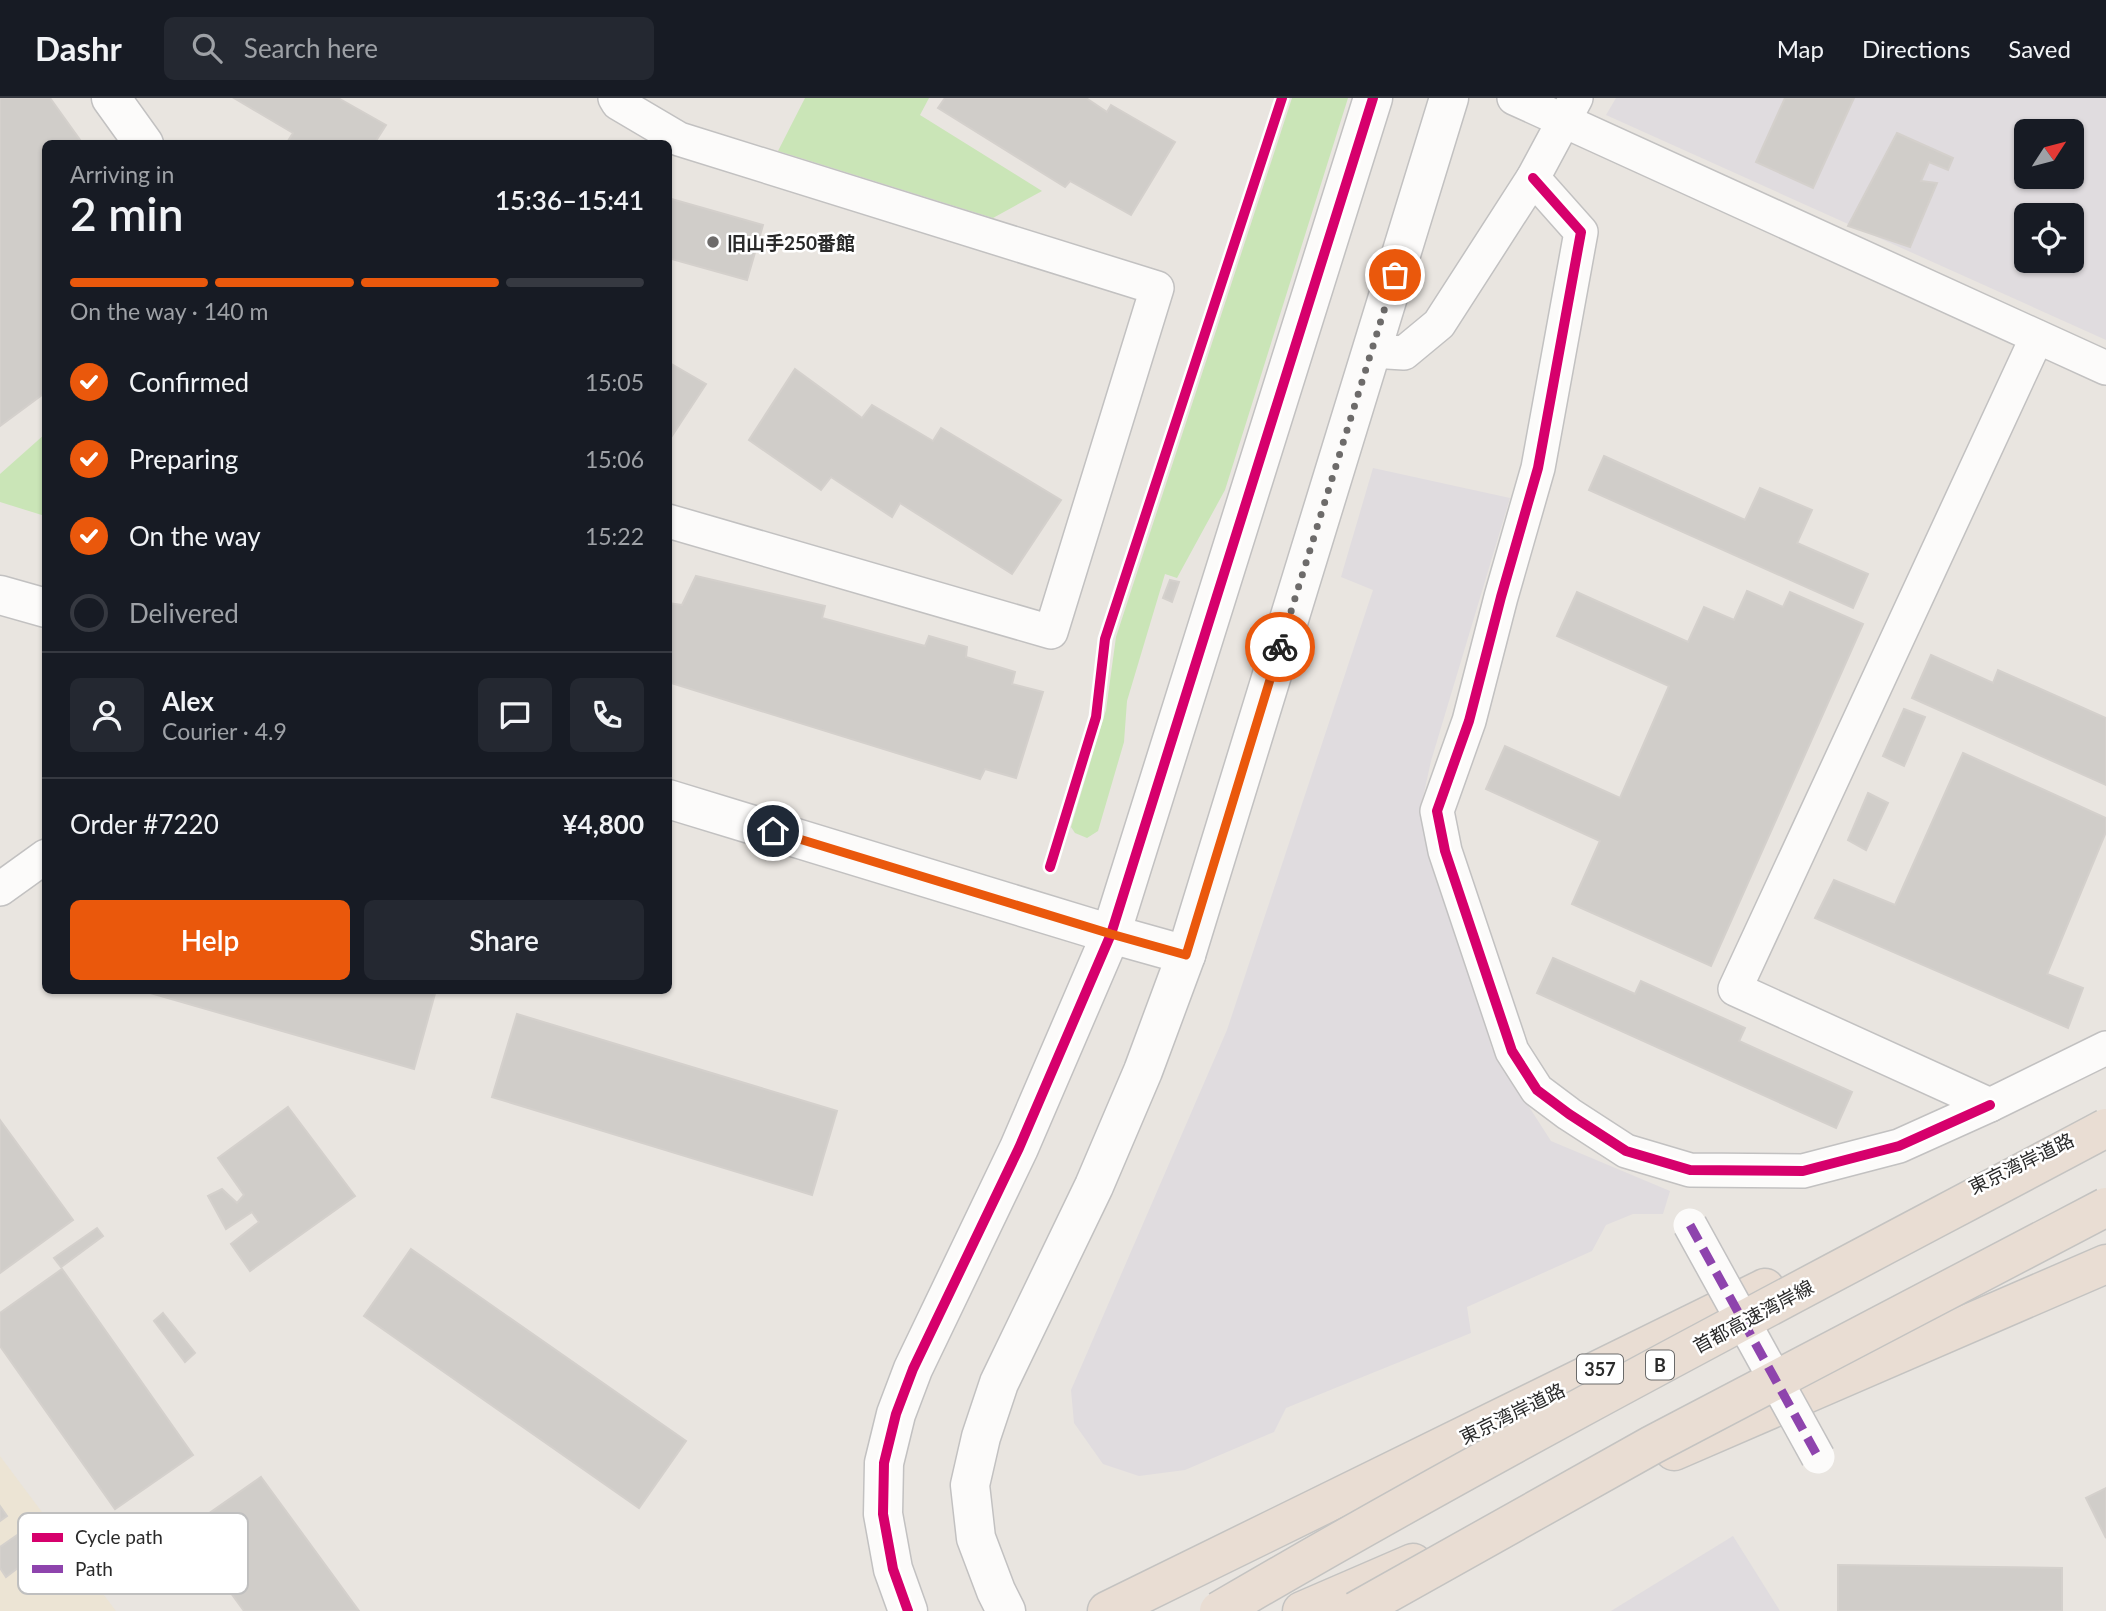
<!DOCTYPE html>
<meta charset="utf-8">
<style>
:root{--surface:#171b24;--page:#242831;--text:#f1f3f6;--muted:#9ea1a6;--line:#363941;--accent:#ea580c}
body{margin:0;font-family:Lato,"Noto Sans JP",sans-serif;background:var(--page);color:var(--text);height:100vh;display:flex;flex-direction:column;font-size:26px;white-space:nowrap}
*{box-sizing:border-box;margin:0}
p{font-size:23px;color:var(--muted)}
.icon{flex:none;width:38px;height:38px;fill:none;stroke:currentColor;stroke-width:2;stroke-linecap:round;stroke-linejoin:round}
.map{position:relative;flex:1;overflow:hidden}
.sheet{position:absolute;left:42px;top:42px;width:630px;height:854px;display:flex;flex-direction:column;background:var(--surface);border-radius:10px;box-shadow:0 2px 5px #0004}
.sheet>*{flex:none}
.needle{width:46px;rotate:54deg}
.controls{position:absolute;left:2014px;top:21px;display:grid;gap:14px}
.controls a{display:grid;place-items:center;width:70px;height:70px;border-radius:10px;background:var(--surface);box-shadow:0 2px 5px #0004;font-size:35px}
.pin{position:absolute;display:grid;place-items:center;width:60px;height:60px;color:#fff;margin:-30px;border:4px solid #fff;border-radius:50%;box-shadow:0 2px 7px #0007}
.courier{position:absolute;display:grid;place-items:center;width:70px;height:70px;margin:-35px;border:5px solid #ea580c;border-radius:50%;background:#fff;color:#222;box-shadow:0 2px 9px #0007}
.summary em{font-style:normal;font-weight:600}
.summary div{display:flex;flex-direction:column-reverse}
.summary{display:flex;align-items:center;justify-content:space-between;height:119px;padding:0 28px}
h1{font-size:46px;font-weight:600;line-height:52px}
.bar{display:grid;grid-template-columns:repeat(4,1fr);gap:10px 7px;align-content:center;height:84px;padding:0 28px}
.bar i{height:9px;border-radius:5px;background:var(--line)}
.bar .on{background:var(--accent)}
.bar p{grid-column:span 4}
.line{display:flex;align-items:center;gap:18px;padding:0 28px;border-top:2px solid var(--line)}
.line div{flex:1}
.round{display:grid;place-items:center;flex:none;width:74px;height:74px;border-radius:10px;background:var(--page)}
ol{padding:0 28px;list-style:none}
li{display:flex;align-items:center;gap:21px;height:77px}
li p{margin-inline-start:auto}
li .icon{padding:7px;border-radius:50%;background:var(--accent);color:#fff;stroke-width:4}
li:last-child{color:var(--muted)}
li i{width:38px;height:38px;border:4px solid var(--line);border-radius:50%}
.button{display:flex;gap:14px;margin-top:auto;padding:14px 28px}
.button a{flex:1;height:80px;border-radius:10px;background:var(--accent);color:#fff;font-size:28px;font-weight:600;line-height:80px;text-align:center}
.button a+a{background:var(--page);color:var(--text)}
header{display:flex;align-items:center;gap:42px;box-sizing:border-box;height:98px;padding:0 35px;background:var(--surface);border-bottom:2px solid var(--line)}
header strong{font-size:33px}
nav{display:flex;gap:38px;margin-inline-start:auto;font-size:24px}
.search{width:490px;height:63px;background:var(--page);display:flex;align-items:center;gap:18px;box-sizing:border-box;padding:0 24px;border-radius:10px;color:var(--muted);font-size:26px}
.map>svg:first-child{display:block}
.industrial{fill:#e0dcdf;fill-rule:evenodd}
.education{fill:#ece4d4}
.green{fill:#cae5b7}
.building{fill:#d0cdc9;stroke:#d4d0cc;stroke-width:2}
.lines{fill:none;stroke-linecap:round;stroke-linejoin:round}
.street-casing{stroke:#c2c1c1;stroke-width:36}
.secondary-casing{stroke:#c2c1c1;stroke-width:41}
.highway-casing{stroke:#c4c3c1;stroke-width:41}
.street{stroke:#fcfbfa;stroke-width:33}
.secondary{stroke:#fcfbfa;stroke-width:38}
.highway{stroke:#e9ddd3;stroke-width:38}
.street-bridge-casing{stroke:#c2c1c1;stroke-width:36;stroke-linecap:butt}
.highway-bridge-casing{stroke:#c4c3c1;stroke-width:41;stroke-linecap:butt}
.street-bridge{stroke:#fcfbfa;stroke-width:33}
.highway-bridge{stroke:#e9ddd3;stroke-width:38}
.quiet{stroke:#8e44ad;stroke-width:9;stroke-dasharray:18 9;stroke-linecap:butt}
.cycleway-casing{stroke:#fff;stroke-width:15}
.cycleway{stroke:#d6006c;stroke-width:10}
.done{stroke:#6d6b6a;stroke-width:7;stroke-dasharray:0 12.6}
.route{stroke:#ea580c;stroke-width:9}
.poi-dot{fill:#6d6b6a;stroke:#fff;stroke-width:2.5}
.labels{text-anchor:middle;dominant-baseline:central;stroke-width:5;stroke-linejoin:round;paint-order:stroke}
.shield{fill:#fff;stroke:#6a6a6a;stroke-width:2}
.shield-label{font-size:18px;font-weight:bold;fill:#2a2a2a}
.poi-label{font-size:19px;font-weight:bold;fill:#2a2a2a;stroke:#fff;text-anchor:start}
.street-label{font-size:19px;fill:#2a2a2a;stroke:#fff}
.key{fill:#fff;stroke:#bfbfbf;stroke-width:2}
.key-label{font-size:19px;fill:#2a2a2a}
</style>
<header>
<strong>Dashr</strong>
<div class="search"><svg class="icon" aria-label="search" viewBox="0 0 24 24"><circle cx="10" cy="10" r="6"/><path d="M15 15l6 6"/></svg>Search here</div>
<nav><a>Map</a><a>Directions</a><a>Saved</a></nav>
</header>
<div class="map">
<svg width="2106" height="1513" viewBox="0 0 2106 1513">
<rect width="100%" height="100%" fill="#e9e5e0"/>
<g class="industrial">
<path d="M1616,0H2106V242L1606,17ZM2026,33H2072V79H2026ZM2026,117H2072V163H2026Z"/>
<path d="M1373,370L1510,400L1431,663L1420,713L1492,951L1551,1043L1670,1093L1663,1116H1633L1606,1127L1592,1153L1467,1209L1471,1235L1286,1310L1274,1334L1185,1372L1139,1378L1103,1366L1074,1325L1071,1292L1227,932L1373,492L1341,479Z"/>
<path d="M1733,1438L1780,1513H1611Z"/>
</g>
<path class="education" d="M0,1358L116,1513H0Z"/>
<g class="green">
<path d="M805,0H929L920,17L1042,93L993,120L778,53Z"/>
<path d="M1292,0H1348L1225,392L1177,480L1165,476L1127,603L1124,644L1098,733L1087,740L1075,735L1071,729L1106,612L1116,539Z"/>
<path d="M45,336V418L0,404V376Z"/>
</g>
<g class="building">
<path d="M0,0H50L83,46H46V294L0,328Z"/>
<path d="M234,0H338L386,27L374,46H286L293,35Z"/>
<path d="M945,0H1086L1107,14L1111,7L1175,44L1131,117L1070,83L1065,89L938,10Z"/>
<path d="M1785,0H1854L1813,90L1756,64Z"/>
<path d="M1897,35L1953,60L1948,72L1929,64L1921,83L1937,85L1910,149L1848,128Z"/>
<path d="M668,100L763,127L747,182L668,160Z"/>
<path d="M668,264L706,286L668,344Z"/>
<path d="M795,271L862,320L872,307L933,343L941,330L1061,402L1012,476L900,405L892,419L831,379L821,392L749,342Z"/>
<path d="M1604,358L1745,422L1760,390L1812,412L1797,445L1868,476L1853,510L1589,392Z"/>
<path d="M696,478L825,508L822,520L925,548L929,538L967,549L966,559L1015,574L1012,586L1043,594L1016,680L985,671L980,681L668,584V505L682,507Z"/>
<path d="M1170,482L1179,484L1172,504L1163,500Z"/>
<path d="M1747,493L1783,509L1790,494L1863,526L1711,868L1572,806L1600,743L1486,691L1505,648L1620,700L1669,588L1557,538L1577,494L1688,544L1704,509L1734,522Z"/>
<path d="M1931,557L1993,585L1998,572L2106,620V687L1912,600Z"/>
<path d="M1904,611L1925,619L1904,668L1883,658Z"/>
<path d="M1963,655L2106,720V734L2047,876L2083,890L2068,930L1815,820L1834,782L1895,807Z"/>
<path d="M1868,695L1888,705L1866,752L1848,742Z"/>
<path d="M1553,860L1635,896L1641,883L1745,930L1739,943L1852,994L1836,1030L1537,895Z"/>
<path d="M140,892H436L414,971Z"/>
<path d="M517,916L837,1013L812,1097L492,999Z"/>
<path d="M288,1009L355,1098L250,1173L231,1146L259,1124L252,1114L226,1131L208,1098L222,1091L237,1105L244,1097L218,1060Z"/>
<path d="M0,1022L73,1122L0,1175Z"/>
<path d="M97,1130L103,1138L61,1169L54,1160Z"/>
<path d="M411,1151L686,1343L639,1410L364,1218Z"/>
<path d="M62,1171L193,1357L115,1411L0,1248V1215Z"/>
<path d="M163,1215L195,1255L185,1264L154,1223Z"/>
<path d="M261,1379L359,1513H244L185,1432Z"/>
<path d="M2106,1390V1440L2086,1400Z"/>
<path d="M0,1408L7,1418L0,1423Z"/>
<path d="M20,1435L36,1456L6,1479L0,1470V1449Z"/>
<path d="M1838,1467L2062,1470V1513H1838Z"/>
</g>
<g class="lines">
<defs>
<g id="street">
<path d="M615,0L618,5L679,41L1157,190L1051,534L668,423"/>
<path d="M1514,0L2106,270"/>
<path d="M1533,80L1581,134L1538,370L1501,499L1469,623L1437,713L1445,753L1512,953L1537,992L1569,1016L1626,1053L1690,1072L1803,1073L1899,1048L1990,1007"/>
<path d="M2037,239L1735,891L1990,1007L2106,950"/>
<path d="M1371,253L1404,255L1439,226L1533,80L1576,0"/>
<path d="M0,791L46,758"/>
</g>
<g id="secondary">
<path d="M111,0L144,46"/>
<path d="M0,497L46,510"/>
<path d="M668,701L1111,836L1186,857"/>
<path d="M908,1513L893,1471L883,1416L884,1365L896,1316L913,1271L1019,1050L1111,836L1373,0"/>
<path d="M1006,1513L996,1493L976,1440L970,1387L981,1339L999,1285L1094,1088L1143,973L1186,857L1449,0"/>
</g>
<g id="highway">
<path d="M1674,1353L2106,1166"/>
<path d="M1107,1513L1765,1190"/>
<path d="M1302,1513L1413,1465"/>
</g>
</defs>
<use href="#street" class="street-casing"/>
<use href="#secondary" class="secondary-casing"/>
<use href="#highway" class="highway-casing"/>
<use href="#street" class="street"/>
<use href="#secondary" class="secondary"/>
<use href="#highway" class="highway"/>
<defs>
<path id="street-bridge" d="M1690,1127L1818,1359"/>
<g id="highway-bridge">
<path d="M1219,1513C1509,1343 1809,1188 2106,1030"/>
<path d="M1356,1513L1652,1347L2106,1109"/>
</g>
</defs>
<use href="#street-bridge" class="street-bridge-casing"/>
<use href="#highway-bridge" class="highway-bridge-casing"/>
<use href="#street-bridge" class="street-bridge"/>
<use href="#highway-bridge" class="highway-bridge"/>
<path class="quiet" d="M1690,1127L1818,1359"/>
<defs>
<g id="cycleway">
<path d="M1533,80L1581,134L1538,370L1501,499L1469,623L1437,713L1445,753L1512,953L1537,992L1569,1016L1626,1053L1690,1072L1803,1073L1899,1048L1990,1007"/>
<path d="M1050,769L1096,619L1105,541L1282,0"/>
<path d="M908,1513L893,1471L883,1416L884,1365L896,1316L913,1271L1019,1050L1111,836L1373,0"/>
</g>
</defs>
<use href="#cycleway" class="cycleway-casing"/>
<use href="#cycleway" class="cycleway"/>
</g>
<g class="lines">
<path class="done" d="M1280,549L1395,177"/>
<path class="route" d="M773,733L1111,836L1186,857L1280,549"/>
</g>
<circle class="poi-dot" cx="713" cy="144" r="7"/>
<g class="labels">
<g class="shield">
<rect x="1646" y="1252.5" width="28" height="29" rx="5"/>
<rect x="1577" y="1256.5" width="46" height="29" rx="5"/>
</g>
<g class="shield-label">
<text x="1660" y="1267">B</text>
<text x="1600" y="1271">357</text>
</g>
<g class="poi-label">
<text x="727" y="144">旧山手250番館</text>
</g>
<g class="street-label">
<text transform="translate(2021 1065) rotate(-26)">東京湾岸道路</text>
<text transform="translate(1753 1218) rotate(-28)">首都高速湾岸線</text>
<text transform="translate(1512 1315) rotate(-26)">東京湾岸道路</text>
</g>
</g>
<rect x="18" y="1415" width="230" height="81" rx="10" class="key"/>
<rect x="32" y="1435" width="31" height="9" fill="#d6006c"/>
<rect x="32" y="1467" width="31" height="8" fill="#8e44ad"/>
<g class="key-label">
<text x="75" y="1446">Cycle path</text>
<text x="75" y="1478">Path</text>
</g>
</svg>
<div class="controls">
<a><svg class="needle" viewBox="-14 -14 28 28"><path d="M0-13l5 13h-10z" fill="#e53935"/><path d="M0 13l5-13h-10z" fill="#9ea1a6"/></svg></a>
<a><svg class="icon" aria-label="locate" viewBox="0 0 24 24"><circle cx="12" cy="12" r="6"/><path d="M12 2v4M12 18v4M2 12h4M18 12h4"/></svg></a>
</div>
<div class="pin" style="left:1395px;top:177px;background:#ea580c"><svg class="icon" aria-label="bag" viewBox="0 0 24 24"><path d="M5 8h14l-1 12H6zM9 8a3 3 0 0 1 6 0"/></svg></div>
<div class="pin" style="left:773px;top:733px;background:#1f2937"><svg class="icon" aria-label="home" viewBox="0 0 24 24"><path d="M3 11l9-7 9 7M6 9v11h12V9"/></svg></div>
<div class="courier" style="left:1280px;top:549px"><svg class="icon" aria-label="bike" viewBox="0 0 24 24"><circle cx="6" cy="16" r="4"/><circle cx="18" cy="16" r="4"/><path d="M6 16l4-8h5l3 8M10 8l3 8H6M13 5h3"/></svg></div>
<section class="sheet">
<div class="summary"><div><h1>2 min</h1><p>Arriving in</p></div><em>15:36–15:41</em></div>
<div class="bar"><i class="on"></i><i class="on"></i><i class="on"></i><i></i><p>On the way · 140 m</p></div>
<ol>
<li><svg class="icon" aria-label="check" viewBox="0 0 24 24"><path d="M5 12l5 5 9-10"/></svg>Confirmed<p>15:05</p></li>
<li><svg class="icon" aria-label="check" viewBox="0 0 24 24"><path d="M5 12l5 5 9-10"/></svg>Preparing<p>15:06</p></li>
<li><svg class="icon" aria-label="check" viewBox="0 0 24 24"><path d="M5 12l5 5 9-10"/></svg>On the way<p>15:22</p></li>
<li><i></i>Delivered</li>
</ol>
<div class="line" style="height:126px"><a class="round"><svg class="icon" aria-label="person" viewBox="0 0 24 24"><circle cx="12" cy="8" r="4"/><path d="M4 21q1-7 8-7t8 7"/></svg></a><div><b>Alex</b><p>Courier · 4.9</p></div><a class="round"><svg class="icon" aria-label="chat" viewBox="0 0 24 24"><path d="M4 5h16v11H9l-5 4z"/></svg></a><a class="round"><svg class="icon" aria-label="phone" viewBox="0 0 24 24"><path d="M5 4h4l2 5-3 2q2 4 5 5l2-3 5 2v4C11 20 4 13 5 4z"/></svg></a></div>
<div class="line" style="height:91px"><div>Order #7220</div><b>¥4,800</b></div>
<div class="button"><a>Help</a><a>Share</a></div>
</section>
</div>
